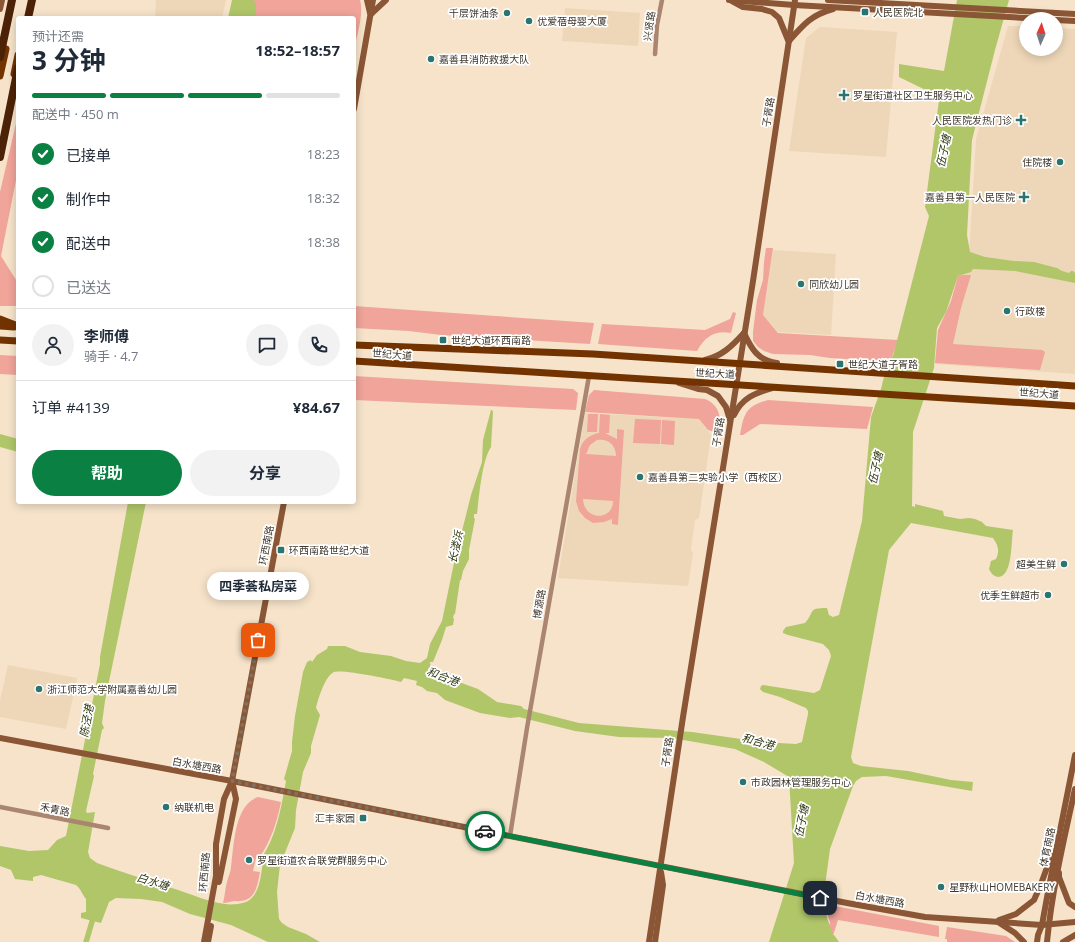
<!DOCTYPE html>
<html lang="zh">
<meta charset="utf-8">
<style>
:root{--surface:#fff;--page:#f2f2f3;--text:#1f2937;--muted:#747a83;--line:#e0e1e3;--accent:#0b8043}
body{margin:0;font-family:"Open Sans","Noto Sans SC",sans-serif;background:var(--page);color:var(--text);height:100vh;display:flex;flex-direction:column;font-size:15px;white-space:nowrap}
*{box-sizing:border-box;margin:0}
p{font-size:13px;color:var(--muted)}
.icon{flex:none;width:22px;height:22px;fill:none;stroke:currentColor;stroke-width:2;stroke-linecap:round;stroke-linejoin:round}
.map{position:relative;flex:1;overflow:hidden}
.side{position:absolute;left:16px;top:16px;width:340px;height:488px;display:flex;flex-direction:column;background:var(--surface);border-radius:4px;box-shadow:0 2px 10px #0003}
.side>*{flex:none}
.needle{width:26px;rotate:3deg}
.fabs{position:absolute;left:1019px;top:12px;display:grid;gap:8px}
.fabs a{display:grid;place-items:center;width:44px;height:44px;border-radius:50%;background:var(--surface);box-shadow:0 2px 10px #0003;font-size:20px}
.pin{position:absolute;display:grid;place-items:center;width:34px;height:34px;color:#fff;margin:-17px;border-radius:8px;box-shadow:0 2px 6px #0006}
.courier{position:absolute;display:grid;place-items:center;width:40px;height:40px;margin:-20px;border:3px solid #0b8043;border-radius:50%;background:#fff;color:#222;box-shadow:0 1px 5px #0007}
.bubble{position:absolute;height:28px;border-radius:14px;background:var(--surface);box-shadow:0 2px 10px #0003;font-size:13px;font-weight:700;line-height:28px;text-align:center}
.summary em{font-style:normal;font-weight:700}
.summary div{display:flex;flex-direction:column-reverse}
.summary{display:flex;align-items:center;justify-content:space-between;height:68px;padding:0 16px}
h1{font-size:26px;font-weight:700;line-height:30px}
.bar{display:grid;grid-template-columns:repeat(4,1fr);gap:6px 4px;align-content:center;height:48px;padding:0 16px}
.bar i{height:5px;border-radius:3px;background:var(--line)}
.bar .on{background:var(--accent)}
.bar p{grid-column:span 4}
.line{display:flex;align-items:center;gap:10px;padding:0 16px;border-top:1px solid var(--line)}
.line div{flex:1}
.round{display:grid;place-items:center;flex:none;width:42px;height:42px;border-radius:21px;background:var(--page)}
ol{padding:0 16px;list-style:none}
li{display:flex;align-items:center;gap:12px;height:44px}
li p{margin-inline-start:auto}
li .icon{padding:4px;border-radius:50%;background:var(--accent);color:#fff;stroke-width:4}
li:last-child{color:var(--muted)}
li i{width:22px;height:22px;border:2px solid var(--line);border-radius:50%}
.cta{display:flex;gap:8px;margin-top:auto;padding:8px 16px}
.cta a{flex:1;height:46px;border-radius:24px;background:var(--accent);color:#fff;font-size:16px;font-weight:700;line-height:46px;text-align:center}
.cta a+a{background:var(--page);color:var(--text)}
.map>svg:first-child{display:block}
.built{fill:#eed7b8}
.green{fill:#f0a49a;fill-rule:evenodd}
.water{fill:#b0c669}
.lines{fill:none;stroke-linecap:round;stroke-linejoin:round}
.canal{stroke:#b0c669;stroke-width:5.5}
.street{stroke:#aa8570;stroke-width:4.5}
.secondary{stroke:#8a5636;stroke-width:6}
.primary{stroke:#723300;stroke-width:7}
.highway{stroke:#4c2206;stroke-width:8}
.done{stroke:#7e7363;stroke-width:4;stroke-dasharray:0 7.2}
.route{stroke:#0b8043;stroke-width:5}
.poi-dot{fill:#2b7571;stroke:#fff;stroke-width:1.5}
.labels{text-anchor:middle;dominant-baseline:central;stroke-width:3.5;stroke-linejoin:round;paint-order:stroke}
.poi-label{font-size:10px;fill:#3e362c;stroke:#fff;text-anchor:start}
.street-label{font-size:10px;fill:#3e362c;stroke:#fff}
.water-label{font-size:11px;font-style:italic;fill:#2f3811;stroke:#fff}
</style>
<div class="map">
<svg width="1075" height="942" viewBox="0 0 1075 942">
<rect width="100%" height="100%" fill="#f6e3ca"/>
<g class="built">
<path d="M156,0H226L222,18H155Z"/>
<path d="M565,8L640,13L638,46L562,41Z"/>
<path d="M1008,26H1026V49H1056V28L1075,29V374L936,364L939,328L965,271L969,255L976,139Z"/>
<path d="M820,27L897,32L886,157L789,151L806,38Z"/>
<path d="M773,250L836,254L831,335L778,332L763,315Z"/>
<path d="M585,413L699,419L711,435L699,518L695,520L691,549L693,553L688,586L558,578Z"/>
<path d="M8,665L77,678L66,729L0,717V701Z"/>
</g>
<g class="green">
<path d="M252,0H360C364,13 357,36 354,49V18H249Z"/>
<path d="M18,115V170L1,256L18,283V306H0V192Z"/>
<path d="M766,248H773L763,315L778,333L898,340L892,357L882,361L830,358L810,355L773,354L764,351L758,347L753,341V332L757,300L763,280L764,262Z"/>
<path d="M962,275H971L961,308L953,344L1042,350L1045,352L1040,370L935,363L938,330L951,301L958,276Z"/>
<path d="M354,306L594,323L590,344L441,335L409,331L354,328Z"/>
<path d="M733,312L736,313L731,333C714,330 705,337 697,351L598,344L602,324L705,330L730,319Z"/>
<path d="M0,355L18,356V375L0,374Z"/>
<path d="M354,376L573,389L578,393L576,410L354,400Z"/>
<path d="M594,390L705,399C721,406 721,418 719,433L708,430L699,419L585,412L589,395Z"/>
<path d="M768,400L873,407L867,429L760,424L743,435H740C744,413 746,406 768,400Z"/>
<path d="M588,414H598L597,432H587Z"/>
<path d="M600,414L610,415L609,433H605L617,439V429L624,430L618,525L612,524V519L604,522L593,523L585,518L579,511L576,501L580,449C583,439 590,435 599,433ZM597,440C608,438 616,445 616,456L586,454L590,445ZM583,499L613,501C613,521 584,521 583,499Z"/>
<path d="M635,419L661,420L660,444L633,443Z"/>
<path d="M662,420L675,421L674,445L661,444Z"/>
<path d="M258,797L281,802C277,822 271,841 259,858H256L253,871L260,872C257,888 255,903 235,901C232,901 227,903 223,903C225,896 225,889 227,882C228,877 231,872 231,867C234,846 234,805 258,797Z"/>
<path d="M824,904L939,926V937L838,920L831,942H825L830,922Z"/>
<path d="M947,927L1006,936L1015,942H947V939H945Z"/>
</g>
<g class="water">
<path d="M232,0H253L256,4V18H228Z"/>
<path d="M957,0H1009L995,50L972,140L967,235L970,252L985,257L1014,261L1034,262L1057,268L1062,271L1069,273L1071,271H1073L1075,273V283L1015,271L973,269L971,272L958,276L946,312L937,328L934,368L913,432L912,506L915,507V504L943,511L944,516L960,519L969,518L975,519L982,522L986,526L1013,530C1011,541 1013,577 998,577C993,576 991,573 989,569L991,561L996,559C1000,551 998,545 993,538L911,523L889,550L851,757L853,763L861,766L908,771L951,780L973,782L972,791L886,776L862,777L856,781L853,786L830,849L825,886L823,906L833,935H834L839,942H769L794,863L789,777L764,762L735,749L672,738L619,737L575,731L519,717L510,718L480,713L445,700L437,693L427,691L422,687L416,685L417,681L404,678L401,682C391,679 342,669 334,672C325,676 318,699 316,708L320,715L311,746V753L303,772L296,810L295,828L280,865L277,892L279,919L282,923L288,927L306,934L320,942H268L231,925L190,914L162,902L141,899L116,898L109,902L101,923L81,918V913L86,912V899C82,894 81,889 76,885L41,875L33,877V881L15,879L11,870L0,866V846L29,851L48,850L57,840L66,836L100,664V657L128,502H146L105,701L102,723L104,728L102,730L93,774L94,776L86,811L87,813L95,812L88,852L90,858L97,863C124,873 151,881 178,890C193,895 209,902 225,904C231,905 243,904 248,901C260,894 261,874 263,862L261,859C277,835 281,808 286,781L284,779L292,751V742L295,716L303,672L307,662L311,660L312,662L317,655L327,649L328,646H345L360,652L391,656L406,661L420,663L427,658L430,644L442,621L454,563L471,495L482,462L483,440L491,410H492L493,412L491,447C482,460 479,497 477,514H474V518L475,519L469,550V559L463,571L461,580H460L455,614H454L453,618L454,619L453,625L446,627L442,640L433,662H430L431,671L433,676L438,674L452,681L459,682L478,689L497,702L521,706L524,709L579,723L692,732L762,742L796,744L802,742L808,714V711L806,708L780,697L763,692L760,689L761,686L763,685L814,693L820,690L831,656L829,650L823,644L788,635L783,633V631L786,627L805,623C815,612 807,608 827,608L829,615L833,617L839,615L862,521L871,417L881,389L888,360L893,356L929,216L925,207L939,100L936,95L899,77V64L944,71Z"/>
<path d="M0,434L18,439V452L0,447Z"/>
</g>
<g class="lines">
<path class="canal" d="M86,942L94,915"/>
<g class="street">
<path d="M655,54L657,25L662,0"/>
<path d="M0,807L108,828"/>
<path d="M510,836L527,728L589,376"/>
</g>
<g class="secondary">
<path d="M367,0L370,13"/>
<path d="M729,0L794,5L1044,19"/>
<path d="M828,0L1075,14"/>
<path d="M732,1L743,7L762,9L772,12L779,18L788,40"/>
<path d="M0,9L2,0"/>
<path d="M371,14L386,0"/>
<path d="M1056,20L1075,21"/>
<path d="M789,41C803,25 811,15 833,9"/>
<path d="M354,109L373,0"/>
<path d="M744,333C751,348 758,361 777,363"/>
<path d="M705,360C722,356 732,346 743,334"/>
<path d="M679,383L698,389L707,390L718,396L726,407L730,420"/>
<path d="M734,415C742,398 755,393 772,388"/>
<path d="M0,738L232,781L847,903L925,917L1042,925L1075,922"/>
<path d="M1059,873V877L1069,903L1075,907"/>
<path d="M219,882L236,799L232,781"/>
<path d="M999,920L1016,914L1034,900L1041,884L1049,862L1052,856"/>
<path d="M998,922L1015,933L1024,942"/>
<path d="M204,942L216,876V844L224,799L232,781L284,502"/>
<path d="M208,942L211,926"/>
<path d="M649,942L683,717L753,281L795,0"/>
<path d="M655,942L663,885L661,872"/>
<path d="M1037,942L1038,935L1042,925C1052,868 1064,812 1075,755"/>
<path d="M1047,942C1052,890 1064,839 1075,789"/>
<path d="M1063,942L1075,935"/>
</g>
<g class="primary">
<path d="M14,74L18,55"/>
<path d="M0,76L6,49"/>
<path d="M0,319L18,326"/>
<path d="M0,326L14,327"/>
<path d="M0,340L18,341"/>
<path d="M354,345L593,354L1075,386"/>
<path d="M354,361L1075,406"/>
</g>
<g class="highway">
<path d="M28,18L32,0"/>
<path d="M0,57L12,0"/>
<path d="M0,157L18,68"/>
</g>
</g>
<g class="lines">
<path class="done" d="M258,640L232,781L485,831"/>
<path class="route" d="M485,831L820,898"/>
</g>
<g class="poi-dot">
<rect x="861" y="8" width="8" height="8" rx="2"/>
<circle cx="507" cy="13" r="4"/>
<circle cx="529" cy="21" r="4"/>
<circle cx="431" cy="59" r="4"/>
<path d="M842 89h4v4h4v4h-4v4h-4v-4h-4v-4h4z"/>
<path d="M1019 114h4v4h4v4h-4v4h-4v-4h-4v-4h4z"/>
<circle cx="1060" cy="162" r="4"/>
<path d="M1022 191h4v4h4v4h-4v4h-4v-4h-4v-4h4z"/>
<circle cx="801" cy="284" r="4"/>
<circle cx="1007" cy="311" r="4"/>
<rect x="439" y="336" width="8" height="8" rx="2"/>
<rect x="836" y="360" width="8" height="8" rx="2"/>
<circle cx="640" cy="477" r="4"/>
<rect x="277" y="546" width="8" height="8" rx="2"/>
<circle cx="1064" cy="564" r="4"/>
<circle cx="1048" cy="595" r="4"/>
<circle cx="39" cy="689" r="4"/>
<circle cx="743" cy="782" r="4"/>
<circle cx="166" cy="807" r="4"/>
<rect x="359" y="814" width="8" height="8" rx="2"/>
<circle cx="249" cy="860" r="4"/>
<circle cx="941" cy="887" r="4"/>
</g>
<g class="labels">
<g class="poi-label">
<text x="873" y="12">人民医院北</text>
<text x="499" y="13" text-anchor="end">千层饼油条</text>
<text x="537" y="21">优爱蓓母婴大厦</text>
<text x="439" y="59">嘉善县消防救援大队</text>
<text x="853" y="95">罗星街道社区卫生服务中心</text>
<text x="1012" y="120" text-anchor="end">人民医院发热门诊</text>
<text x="1052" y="162" text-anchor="end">住院楼</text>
<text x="1015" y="197" text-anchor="end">嘉善县第一人民医院</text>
<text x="809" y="284">同欣幼儿园</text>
<text x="1015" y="311">行政楼</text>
<text x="451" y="340">世纪大道环西南路</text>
<text x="848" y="364">世纪大道子胥路</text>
<text x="648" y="477">嘉善县第二实验小学（西校区）</text>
<text x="289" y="550">环西南路世纪大道</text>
<text x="1056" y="564" text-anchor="end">超美生鲜</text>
<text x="1040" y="595" text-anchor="end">优季生鲜超市</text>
<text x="47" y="689">浙江师范大学附属嘉善幼儿园</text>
<text x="751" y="782">市政园林管理服务中心</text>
<text x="174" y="807">纳联机电</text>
<text x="355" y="818" text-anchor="end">汇丰家园</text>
<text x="257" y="860">罗星街道农合联党群服务中心</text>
<text x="949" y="887">星野秋山HOMEBAKERY</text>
</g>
<g class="street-label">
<text transform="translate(649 26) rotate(-82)">兴贤路</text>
<text transform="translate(768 112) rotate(-81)">子胥路</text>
<text transform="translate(392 354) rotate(4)">世纪大道</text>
<text transform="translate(715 373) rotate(3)">世纪大道</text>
<text transform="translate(1039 393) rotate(4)">世纪大道</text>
<text transform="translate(718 432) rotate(-81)">子胥路</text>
<text transform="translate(266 545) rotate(-79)">环西南路</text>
<text transform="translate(539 604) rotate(-80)">博源路</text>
<text transform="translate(667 752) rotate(-82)">子胥路</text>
<text transform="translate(197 765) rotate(10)">白水塘西路</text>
<text transform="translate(55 809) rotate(11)">禾青路</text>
<text transform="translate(1047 847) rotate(-78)">体育南路</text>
<text transform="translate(204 872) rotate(-85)">环西南路</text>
<text transform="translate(880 899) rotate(10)">白水塘西路</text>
</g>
<g class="water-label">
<text transform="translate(943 151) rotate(-78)">伍子塘</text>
<text transform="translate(875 468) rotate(-78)">伍子塘</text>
<text transform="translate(455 547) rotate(-77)">长溇浜</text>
<text transform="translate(443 676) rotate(21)">和合港</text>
<text transform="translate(86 721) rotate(-80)">陈泾港</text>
<text transform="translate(758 741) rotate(15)">和合港</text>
<text transform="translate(801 821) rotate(-79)">伍子塘</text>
<text transform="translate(153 881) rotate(17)">白水塘</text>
</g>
</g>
</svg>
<div class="fabs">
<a><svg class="needle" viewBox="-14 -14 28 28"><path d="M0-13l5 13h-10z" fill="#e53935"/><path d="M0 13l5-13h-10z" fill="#747a83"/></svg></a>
</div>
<div class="pin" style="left:258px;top:640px;background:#ea580c"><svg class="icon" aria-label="bag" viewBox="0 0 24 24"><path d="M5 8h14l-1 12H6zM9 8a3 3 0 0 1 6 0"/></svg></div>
<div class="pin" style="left:820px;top:898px;background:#1f2937"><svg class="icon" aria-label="home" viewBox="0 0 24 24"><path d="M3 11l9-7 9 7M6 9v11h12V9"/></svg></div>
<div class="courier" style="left:485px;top:831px"><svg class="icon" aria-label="car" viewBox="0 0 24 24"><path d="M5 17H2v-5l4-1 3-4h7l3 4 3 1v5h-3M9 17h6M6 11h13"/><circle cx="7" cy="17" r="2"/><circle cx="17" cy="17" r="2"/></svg></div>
<div class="bubble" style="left:207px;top:572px;width:102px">四季荟私房菜</div>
<section class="side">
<div class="summary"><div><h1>3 分钟</h1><p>预计还需</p></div><em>18:52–18:57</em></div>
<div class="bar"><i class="on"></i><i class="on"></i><i class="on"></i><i></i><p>配送中 · 450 m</p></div>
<ol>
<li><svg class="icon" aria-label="check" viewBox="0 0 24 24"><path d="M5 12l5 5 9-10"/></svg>已接单<p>18:23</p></li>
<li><svg class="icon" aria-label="check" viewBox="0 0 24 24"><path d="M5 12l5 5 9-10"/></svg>制作中<p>18:32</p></li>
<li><svg class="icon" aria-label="check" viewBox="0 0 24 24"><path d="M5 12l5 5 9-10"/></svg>配送中<p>18:38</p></li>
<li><i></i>已送达</li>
</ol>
<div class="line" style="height:72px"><a class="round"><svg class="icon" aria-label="person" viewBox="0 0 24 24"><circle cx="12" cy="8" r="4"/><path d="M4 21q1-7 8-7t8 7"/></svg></a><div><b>李师傅</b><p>骑手 · 4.7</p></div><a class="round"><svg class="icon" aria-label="chat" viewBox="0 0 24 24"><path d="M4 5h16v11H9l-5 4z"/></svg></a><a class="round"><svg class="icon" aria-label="phone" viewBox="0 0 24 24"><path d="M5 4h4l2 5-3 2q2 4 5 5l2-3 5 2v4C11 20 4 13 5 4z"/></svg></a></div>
<div class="line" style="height:52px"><div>订单 #4139</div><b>¥84.67</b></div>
<div class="cta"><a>帮助</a><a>分享</a></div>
</section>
</div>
